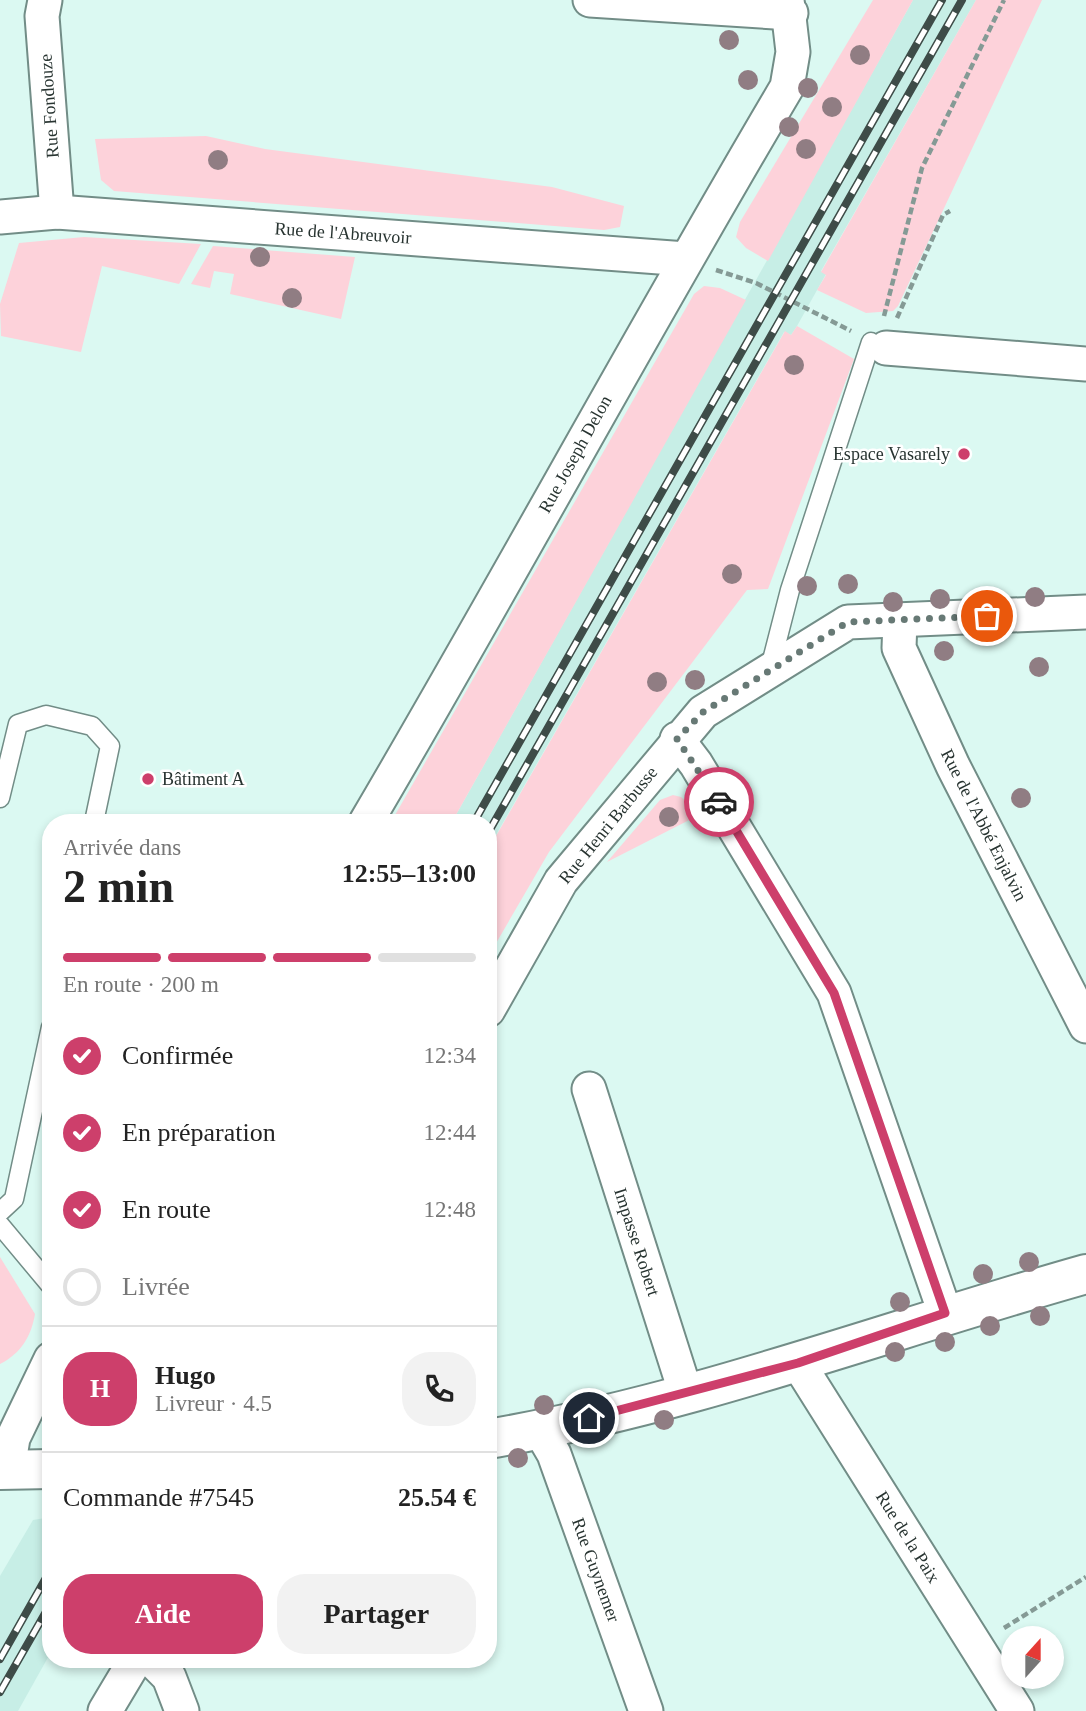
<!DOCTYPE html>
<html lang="fr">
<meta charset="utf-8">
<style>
:root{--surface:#fff;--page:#f2f2f2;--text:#222;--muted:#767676;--line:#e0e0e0;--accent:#cd3f6b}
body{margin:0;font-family:Georgia,serif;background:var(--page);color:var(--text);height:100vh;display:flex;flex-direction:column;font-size:26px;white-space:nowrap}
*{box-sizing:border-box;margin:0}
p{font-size:23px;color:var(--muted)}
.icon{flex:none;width:38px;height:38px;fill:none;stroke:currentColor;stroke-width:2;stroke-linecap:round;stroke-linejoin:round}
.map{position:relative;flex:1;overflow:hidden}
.drawer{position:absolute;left:42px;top:814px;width:455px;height:854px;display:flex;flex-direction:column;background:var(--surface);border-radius:28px;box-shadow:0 4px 10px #0003}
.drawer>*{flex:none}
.needle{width:46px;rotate:21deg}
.controls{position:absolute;left:1001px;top:1626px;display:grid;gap:14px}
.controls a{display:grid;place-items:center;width:63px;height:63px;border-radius:50%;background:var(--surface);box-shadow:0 4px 10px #0003;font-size:35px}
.pin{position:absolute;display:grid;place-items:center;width:60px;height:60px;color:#fff;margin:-30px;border:4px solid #fff;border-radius:50%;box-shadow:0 2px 7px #0007}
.courier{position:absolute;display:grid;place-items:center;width:70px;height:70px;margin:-35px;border:5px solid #cd3f6b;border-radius:50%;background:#fff;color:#222;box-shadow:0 2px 9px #0007}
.headline em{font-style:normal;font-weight:700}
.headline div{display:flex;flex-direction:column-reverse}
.headline{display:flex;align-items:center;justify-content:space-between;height:119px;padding:0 21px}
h1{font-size:46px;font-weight:700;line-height:52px}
.bar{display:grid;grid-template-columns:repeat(4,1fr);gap:10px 7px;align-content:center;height:84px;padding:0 21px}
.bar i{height:9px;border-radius:5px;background:var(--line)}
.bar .on{background:var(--accent)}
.bar p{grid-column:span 4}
.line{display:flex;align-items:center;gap:18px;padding:0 21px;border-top:2px solid var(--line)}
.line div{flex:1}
.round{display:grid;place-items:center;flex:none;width:74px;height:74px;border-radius:28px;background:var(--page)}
ol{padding:0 21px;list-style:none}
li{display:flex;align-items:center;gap:21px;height:77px}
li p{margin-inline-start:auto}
li .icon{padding:7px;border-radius:50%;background:var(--accent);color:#fff;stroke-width:4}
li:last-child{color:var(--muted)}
li i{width:38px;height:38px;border:4px solid var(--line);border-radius:50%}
.action{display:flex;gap:14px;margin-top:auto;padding:14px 21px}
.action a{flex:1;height:80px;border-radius:28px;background:var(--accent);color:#fff;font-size:28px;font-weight:700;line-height:80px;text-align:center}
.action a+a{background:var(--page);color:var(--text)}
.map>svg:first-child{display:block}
.built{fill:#c7eee6}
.green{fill:#fdd2da}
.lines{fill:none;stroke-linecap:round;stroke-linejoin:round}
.lane-casing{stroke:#728d87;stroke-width:21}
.street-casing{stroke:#728d87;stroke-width:37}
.secondary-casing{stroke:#728d87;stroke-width:42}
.path{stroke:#859a95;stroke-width:4.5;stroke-dasharray:7 3.5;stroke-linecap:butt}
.lane{stroke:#fff;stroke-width:18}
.street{stroke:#fff;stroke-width:33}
.secondary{stroke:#fff;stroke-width:38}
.rail-casing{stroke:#3e4c48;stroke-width:8}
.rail{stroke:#fff;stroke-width:5;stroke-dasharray:16;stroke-linecap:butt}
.tree{fill:#907d83}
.done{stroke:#677975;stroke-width:7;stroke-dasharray:0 12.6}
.route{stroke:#cd3f6b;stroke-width:9}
.poi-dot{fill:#cd3f6b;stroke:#fff;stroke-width:2.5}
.labels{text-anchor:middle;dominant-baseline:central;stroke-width:5;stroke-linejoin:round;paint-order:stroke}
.street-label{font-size:18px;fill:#283431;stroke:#fff}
.poi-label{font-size:18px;fill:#283431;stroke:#fff;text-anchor:end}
</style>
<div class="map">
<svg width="1086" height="1711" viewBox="0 0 1086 1711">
<rect width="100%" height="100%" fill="#dbf9f2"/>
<g class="built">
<path d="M913,0H976L821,271L826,274L797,326L791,335L784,332L488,849V822H452Z"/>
<path d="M51,1517V1652L18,1711H0V1576L33,1520Z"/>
</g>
<g class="green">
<path d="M873,0H913L768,261L746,248L736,237L740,222Z"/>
<path d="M976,0H1042L898,306L893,311L866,313L817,290L826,275L821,272Z"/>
<path d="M206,136L265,149L552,187L624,206L620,227L604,230L114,191L101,180L95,139Z"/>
<path d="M84,237L201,244L179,284L102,266L81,352L1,336L0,304L19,243Z"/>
<path d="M213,246L355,257L341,319L230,294L234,274L214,271L210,288L191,284Z"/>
<path d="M704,286L720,288L746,300L452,822H391L694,294Z"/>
<path d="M797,326L854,359L768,589L747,590L549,852L488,957V850L785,331L791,335Z"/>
<path d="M673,795L681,797L701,814L607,862L660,800Z"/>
<path d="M0,1257L35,1314C31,1337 21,1353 0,1364Z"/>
</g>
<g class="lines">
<defs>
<g id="lane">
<path d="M770,668L790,590L871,342"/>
<path d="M0,798L18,724L46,715L92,726L110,746L94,822"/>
<path d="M0,1212L14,1199L51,1027"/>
<path d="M0,1225L51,1286"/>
</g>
<g id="street">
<path d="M45,0L42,16L57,212"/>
<path d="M590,0L791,13"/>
<path d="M0,217L57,212L686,259"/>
<path d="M886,348L1086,364"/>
<path d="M900,620L899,648L953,766L1086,1026"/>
<path d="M677,739L696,764L834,993L945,1313"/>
<path d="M366,822C509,579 643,330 787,87L793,52L787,0"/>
<path d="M488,1010L561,881L703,712L848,622L1086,612"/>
<path d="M589,1089L686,1394"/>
<path d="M798,1363L1017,1711"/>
<path d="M540,1430L554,1454L646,1711"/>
<path d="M8,1469L13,1438L51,1359"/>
<path d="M151,1659L169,1677L182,1711"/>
<path d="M105,1711L136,1659"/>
</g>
<g id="secondary">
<path d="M488,1439C693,1404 887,1330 1086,1274"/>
<path d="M0,1470L51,1469"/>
</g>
</defs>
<use href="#lane" class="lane-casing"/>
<use href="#street" class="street-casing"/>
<use href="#secondary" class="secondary-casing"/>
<g class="path">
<path d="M716,270L756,283L851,331"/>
<path d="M884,316L922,168L1004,0"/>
<path d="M897,318L943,215L950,211"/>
<path d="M1004,1628L1086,1577"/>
</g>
<use href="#lane" class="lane"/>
<use href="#street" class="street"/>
<use href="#secondary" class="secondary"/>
<defs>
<g id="rail">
<path d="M474,822L942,0"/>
<path d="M488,833L962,0"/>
<path d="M0,1659L51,1569"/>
<path d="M0,1692L51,1603"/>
</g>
</defs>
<use href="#rail" class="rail-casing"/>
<use href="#rail" class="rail"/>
</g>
<g class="tree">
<circle cx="729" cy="40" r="10"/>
<circle cx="860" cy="55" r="10"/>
<circle cx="748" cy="80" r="10"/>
<circle cx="808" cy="88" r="10"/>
<circle cx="832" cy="107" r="10"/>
<circle cx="789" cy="127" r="10"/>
<circle cx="806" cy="149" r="10"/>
<circle cx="218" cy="160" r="10"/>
<circle cx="260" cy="257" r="10"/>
<circle cx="292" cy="298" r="10"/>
<circle cx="794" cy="365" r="10"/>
<circle cx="732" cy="574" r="10"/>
<circle cx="848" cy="584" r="10"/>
<circle cx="807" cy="586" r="10"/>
<circle cx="1035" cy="597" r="10"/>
<circle cx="987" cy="598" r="10"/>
<circle cx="940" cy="599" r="10"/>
<circle cx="893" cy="602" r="10"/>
<circle cx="944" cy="651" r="10"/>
<circle cx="1039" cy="667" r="10"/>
<circle cx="695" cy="680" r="10"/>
<circle cx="657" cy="682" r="10"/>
<circle cx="1021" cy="798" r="10"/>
<circle cx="669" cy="817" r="10"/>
<circle cx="1029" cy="1262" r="10"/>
<circle cx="983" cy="1274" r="10"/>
<circle cx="900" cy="1302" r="10"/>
<circle cx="1040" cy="1316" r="10"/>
<circle cx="990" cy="1326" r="10"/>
<circle cx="945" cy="1342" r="10"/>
<circle cx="895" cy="1352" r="10"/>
<circle cx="544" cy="1405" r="10"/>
<circle cx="664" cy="1420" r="10"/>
<circle cx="518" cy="1458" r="10"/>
</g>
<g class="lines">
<path class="done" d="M719,802L677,739L703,712L848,622L987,616"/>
<path class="route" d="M589,1418L798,1363L945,1313L834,993L719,802"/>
</g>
<g class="poi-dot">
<circle cx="964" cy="454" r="7"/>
<circle cx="148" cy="779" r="7"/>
</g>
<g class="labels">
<g class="street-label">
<text transform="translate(49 106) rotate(-94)">Rue Fondouze</text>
<text transform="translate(343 233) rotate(4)">Rue de l'Abreuvoir</text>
<text transform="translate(575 454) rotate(-61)">Rue Joseph Delon</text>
<text transform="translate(608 825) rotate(-51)">Rue Henri Barbusse</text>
<text transform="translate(984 825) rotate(63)">Rue de l'Abbé Enjalvin</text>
<text transform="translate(637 1242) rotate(72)">Impasse Robert</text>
<text transform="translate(908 1537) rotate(58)">Rue de la Paix</text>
<text transform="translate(596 1570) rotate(70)">Rue Guynemer</text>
</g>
<g class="poi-label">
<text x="950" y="454">Espace Vasarely</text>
<text x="162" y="779" text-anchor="start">Bâtiment A</text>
</g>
</g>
</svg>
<div class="controls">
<a><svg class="needle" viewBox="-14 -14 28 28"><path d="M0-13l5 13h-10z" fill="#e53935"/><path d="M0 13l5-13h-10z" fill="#767676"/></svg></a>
</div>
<div class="pin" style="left:987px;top:616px;background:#ea580c"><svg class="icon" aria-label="bag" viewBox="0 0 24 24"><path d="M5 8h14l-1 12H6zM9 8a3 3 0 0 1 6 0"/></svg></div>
<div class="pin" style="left:589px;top:1418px;background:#1f2937"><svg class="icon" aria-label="home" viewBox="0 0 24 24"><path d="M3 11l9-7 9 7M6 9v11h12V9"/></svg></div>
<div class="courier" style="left:719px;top:802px"><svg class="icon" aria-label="car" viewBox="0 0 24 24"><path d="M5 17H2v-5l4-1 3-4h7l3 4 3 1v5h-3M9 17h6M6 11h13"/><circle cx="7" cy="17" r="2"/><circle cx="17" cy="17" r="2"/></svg></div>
<section class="drawer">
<div class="headline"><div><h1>2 min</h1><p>Arrivée dans</p></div><em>12:55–13:00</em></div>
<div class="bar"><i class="on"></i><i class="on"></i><i class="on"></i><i></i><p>En route · 200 m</p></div>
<ol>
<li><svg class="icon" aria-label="check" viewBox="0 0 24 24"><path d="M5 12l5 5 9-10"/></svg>Confirmée<p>12:34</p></li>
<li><svg class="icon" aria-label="check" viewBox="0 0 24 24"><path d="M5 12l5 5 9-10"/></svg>En préparation<p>12:44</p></li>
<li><svg class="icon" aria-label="check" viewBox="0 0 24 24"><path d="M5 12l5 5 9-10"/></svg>En route<p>12:48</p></li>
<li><i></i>Livrée</li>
</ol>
<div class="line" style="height:126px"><b class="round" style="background:var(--accent);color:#fff">H</b><div><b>Hugo</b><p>Livreur · 4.5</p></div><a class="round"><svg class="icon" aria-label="phone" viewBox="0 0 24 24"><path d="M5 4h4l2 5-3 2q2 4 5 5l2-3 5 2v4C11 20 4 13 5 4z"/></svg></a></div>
<div class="line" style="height:91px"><div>Commande #7545</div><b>25.54 €</b></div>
<div class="action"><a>Aide</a><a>Partager</a></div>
</section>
</div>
